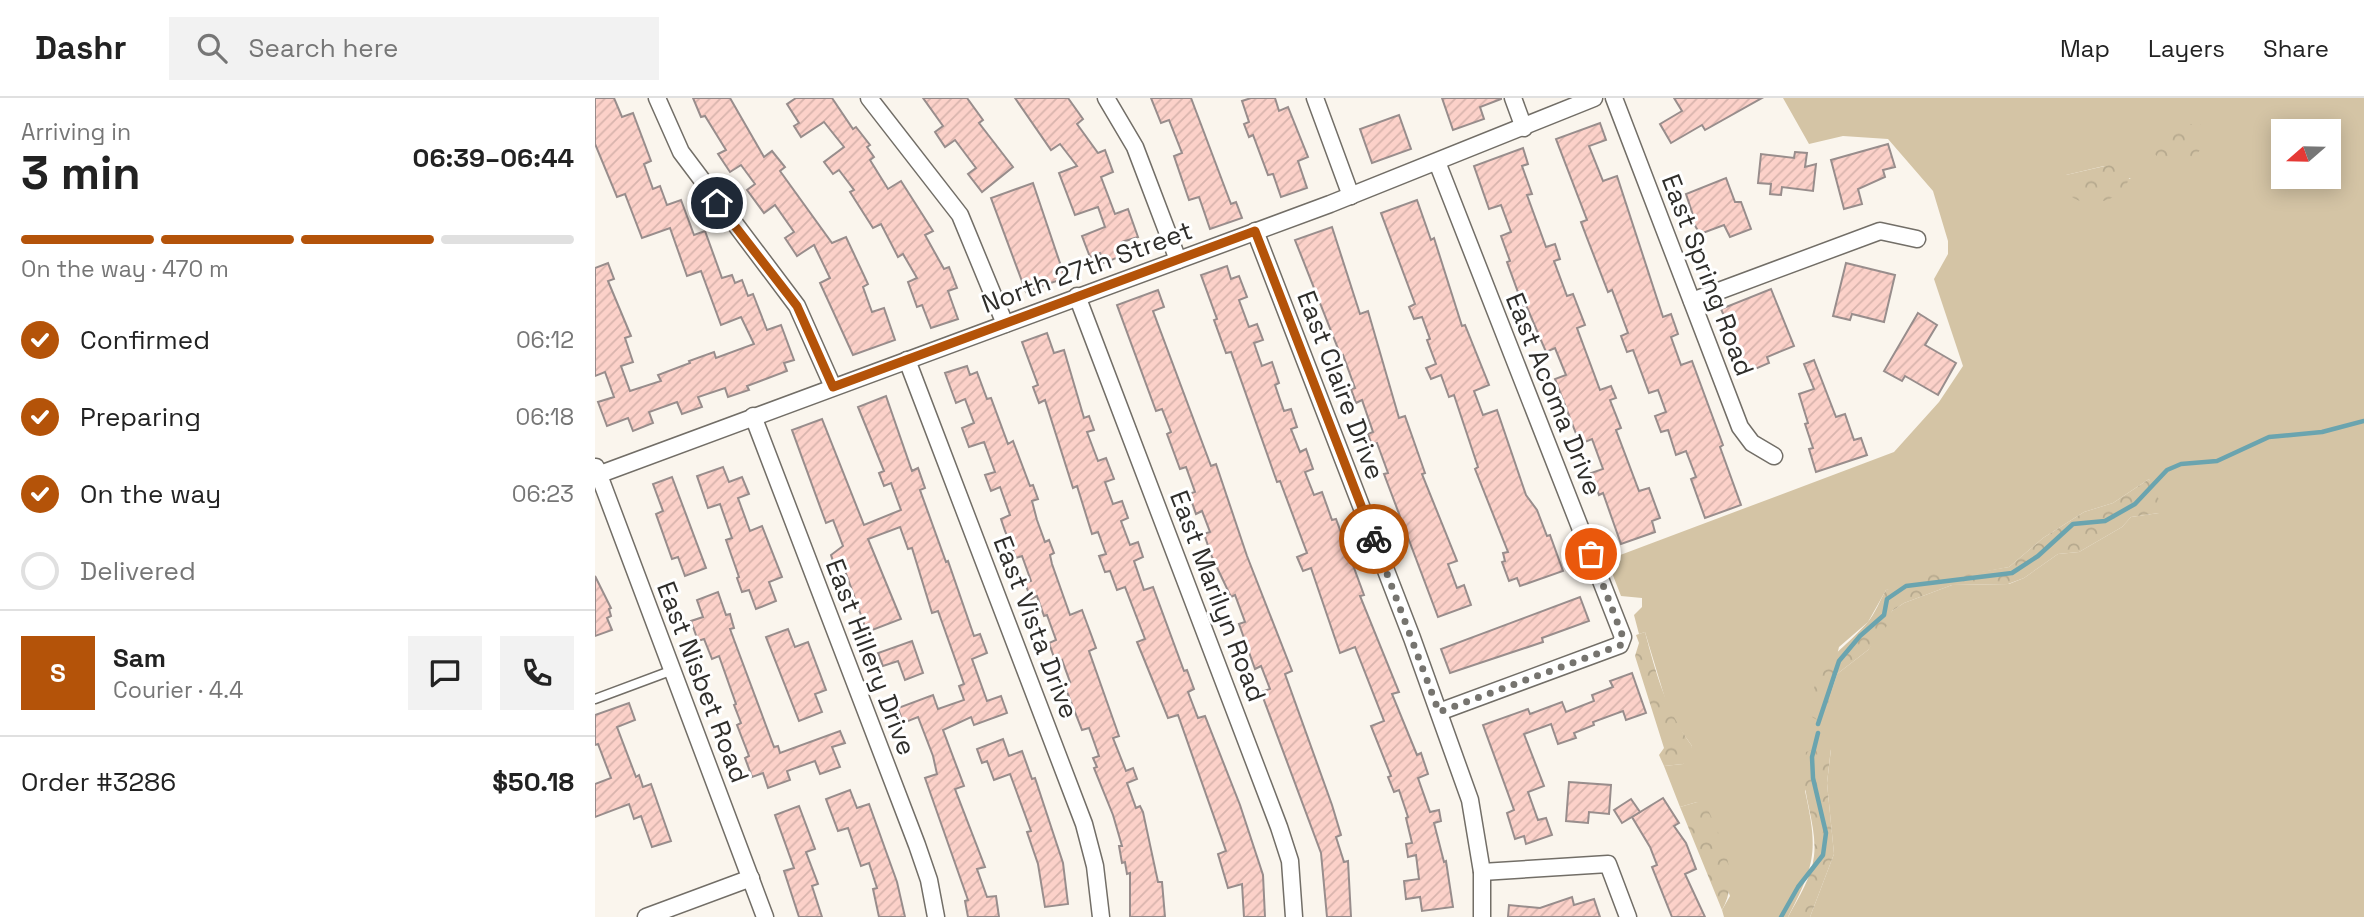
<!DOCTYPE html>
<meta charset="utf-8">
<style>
:root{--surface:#fff;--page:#f2f2f2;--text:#222;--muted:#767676;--line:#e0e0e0;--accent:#b45309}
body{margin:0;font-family:"Space Grotesk",sans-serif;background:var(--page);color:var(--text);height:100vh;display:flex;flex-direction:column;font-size:26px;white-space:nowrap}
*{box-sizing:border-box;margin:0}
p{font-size:23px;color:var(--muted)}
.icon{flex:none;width:38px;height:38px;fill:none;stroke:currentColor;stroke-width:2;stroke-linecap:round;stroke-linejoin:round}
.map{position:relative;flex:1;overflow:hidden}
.sheet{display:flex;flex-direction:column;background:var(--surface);width:595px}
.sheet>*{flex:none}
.needle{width:46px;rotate:250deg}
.buttons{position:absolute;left:1676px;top:21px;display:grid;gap:14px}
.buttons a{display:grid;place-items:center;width:70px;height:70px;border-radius:0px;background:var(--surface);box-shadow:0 4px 18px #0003;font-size:35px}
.pin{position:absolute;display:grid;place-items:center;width:60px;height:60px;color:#fff;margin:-30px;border:4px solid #fff;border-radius:50%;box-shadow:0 2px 7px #0007}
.courier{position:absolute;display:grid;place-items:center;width:70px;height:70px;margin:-35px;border:5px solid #b45309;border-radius:50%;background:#fff;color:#222;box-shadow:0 2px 9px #0007}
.summary em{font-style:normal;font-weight:700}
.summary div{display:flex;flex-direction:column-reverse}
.summary{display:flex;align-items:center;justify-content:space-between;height:119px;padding:0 21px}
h1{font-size:46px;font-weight:700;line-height:52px}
.bar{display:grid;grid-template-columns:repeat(4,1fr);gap:10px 7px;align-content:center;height:84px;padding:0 21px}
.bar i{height:9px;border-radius:5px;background:var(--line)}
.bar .on{background:var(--accent)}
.bar p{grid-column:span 4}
.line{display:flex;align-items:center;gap:18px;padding:0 21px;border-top:2px solid var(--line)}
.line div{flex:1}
.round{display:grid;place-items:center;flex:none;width:74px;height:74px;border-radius:0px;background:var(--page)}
ol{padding:0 21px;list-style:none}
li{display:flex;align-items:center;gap:21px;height:77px}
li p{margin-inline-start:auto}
li .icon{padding:7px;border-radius:50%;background:var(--accent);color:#fff;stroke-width:4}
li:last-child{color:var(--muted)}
li i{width:38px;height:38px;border:4px solid var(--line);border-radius:50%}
header{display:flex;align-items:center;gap:42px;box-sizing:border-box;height:98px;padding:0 35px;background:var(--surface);border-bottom:2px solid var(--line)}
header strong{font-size:33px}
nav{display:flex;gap:38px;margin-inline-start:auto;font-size:24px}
.search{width:490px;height:63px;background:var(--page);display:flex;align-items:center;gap:18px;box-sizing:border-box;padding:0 24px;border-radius:0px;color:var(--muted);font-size:26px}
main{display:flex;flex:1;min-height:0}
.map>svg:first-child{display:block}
.green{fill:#d4c4a5;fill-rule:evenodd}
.forest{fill:url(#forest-crowns)}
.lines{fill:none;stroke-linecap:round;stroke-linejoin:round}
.stream{stroke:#6aa4af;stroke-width:4.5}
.building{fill:url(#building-hatch);stroke:#988d8c;stroke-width:2}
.service-casing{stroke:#726e67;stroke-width:11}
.minor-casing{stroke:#726e67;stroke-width:19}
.service{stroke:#fff;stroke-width:8}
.minor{stroke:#fff;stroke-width:16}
.done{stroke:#76746f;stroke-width:7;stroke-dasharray:0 12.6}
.route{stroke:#b45309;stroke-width:9}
.labels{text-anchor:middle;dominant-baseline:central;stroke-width:6;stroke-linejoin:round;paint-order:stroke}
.street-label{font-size:26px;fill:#2f2e2b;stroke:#fff}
</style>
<header>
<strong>Dashr</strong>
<div class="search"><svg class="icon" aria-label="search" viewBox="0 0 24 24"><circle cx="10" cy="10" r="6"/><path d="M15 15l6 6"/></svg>Search here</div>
<nav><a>Map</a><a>Layers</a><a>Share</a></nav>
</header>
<main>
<section class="sheet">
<div class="summary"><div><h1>3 min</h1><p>Arriving in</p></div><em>06:39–06:44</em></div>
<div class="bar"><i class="on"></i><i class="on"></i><i class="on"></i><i></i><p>On the way · 470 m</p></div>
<ol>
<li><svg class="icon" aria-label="check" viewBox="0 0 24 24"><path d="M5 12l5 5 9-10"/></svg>Confirmed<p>06:12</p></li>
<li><svg class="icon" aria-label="check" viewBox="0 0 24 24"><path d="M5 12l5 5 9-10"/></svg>Preparing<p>06:18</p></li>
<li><svg class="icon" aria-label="check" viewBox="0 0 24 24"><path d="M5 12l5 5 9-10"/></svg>On the way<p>06:23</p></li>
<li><i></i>Delivered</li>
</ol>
<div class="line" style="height:126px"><b class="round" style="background:var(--accent);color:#fff">S</b><div><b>Sam</b><p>Courier · 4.4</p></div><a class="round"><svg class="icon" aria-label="chat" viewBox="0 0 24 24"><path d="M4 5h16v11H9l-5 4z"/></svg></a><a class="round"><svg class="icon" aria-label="phone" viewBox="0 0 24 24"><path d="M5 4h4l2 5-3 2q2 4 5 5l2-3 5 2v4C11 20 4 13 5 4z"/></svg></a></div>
<div class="line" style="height:91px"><div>Order #3286</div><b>$50.18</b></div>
</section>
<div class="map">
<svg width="1769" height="819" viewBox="0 0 1769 819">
<defs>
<pattern id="forest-crowns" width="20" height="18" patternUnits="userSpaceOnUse" patternTransform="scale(1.75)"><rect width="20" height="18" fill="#d4c4a5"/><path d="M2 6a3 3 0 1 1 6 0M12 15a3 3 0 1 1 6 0" fill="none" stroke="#b6a98e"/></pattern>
<pattern id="building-hatch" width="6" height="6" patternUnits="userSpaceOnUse" patternTransform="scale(1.75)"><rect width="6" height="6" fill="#fcd1c9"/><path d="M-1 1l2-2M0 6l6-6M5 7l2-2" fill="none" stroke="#d8b4ad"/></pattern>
</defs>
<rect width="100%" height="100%" fill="#faf5ed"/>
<path class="green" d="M1188,0H1769V819H1215L1239,756L1232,685L1236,651L1210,693C1223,752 1221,765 1193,819H1129L1127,812L1135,798L1102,704L1085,709L1069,668L1088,666L1097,648L1075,617L1050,534L1044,536L1039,517L1047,509V500L1026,498L1012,462L1299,354L1344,304L1368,268L1339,181L1353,156V143L1338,93L1293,41L1248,38L1214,46ZM1689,33H1734V79H1689ZM1509,68L1536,81L1471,77ZM1554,381L1564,415L1536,419L1527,429L1484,454L1463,456L1429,480L1414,486L1357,487L1309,505L1297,513L1273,552L1242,576L1226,625L1244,549L1273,524L1291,492L1414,469L1448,440L1489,414L1518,405Z"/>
<g class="forest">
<path d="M1585,26H1605L1612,32C1607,60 1595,64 1568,66L1560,56C1561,39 1571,33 1585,26Z"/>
<path d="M1523,65L1535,70C1538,107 1474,119 1467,83L1471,77Z"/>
<path d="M1554,381L1567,408L1564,415L1536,419L1527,429L1484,454L1463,456L1429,480L1413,486L1357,487L1309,505L1297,513L1294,525L1273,552L1242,576L1227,625L1217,619C1213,568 1243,558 1272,525C1280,516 1285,502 1291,492L1335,476L1378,475L1414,469L1448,440L1489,414L1518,405Z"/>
<path d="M1050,534C1061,576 1071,612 1097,648L1095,661L1088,666L1069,668L1064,657L1069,650L1040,558L1044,545L1041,537Z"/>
<path d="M1232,646L1236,650L1232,685L1239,756L1215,819H1193C1203,800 1217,779 1219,758C1223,723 1202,689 1211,654Z"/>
<path d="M1102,704L1111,708L1115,716C1129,747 1145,781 1127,812L1085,709Z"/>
</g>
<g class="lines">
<g class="stream">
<path d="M1223,626L1244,563L1265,538L1289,517L1292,501L1311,488L1417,475L1443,458L1478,426L1510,423L1540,406L1572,372L1586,366L1622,363L1674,339L1727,334L1769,323"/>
<path d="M1186,819L1203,789L1228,757L1231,735L1218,680L1217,659L1223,635"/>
</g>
</g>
<g class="building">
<path d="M0,0H19L27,19L38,15L56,63L49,66L58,91L65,88L72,107L86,102L99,137L110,133L127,180L137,177L140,185L147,182L153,198L158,196L172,232L186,227L199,262L189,265L192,273L152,288L154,292L133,299L130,290L103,299L107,309L87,316L82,304L54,314L58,325L38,333L33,320L12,328L3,304L19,299L10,274L0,278V170L13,165L19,181L13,183L36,238L30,240L38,264L26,268L35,293L66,283L63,277L95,265L94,263L119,254L121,260L159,246L146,219L126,227L106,173L92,178L75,130L47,140L30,96L22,99L0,46Z"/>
<path d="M98,0H135L169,59L177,53L190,69L185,73L237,145L251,139L273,186L268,189L277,214L289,210L300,242L258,257L225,185L235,180L219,147L202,158L190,140L199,134L180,107L169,115L152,92L160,86L146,67L135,74L123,56L131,52L110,18L106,19Z"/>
<path d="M201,0H237L258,31L261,29L275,47L272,49L279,59L275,62L293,91L306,83L338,133L330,137L349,171L354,169L362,190L353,193L363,221L336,230L327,207L322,209L313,184L322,180L308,156L303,159L286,126L278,130L255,94L259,92L244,72L238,76L229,64L249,49L229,24L206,39L199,28L204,25L192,6Z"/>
<path d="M328,0H372L388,22L384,25L418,69L387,94L373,76L381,70L360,42L350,49L340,34L348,28Z"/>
<path d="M420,0H473L488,21L482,26L503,55L510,52L518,74L506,79L520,116L533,111L543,139L527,144L531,156L509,165L505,155L495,159L487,138L510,129L503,109L480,117L464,75L482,68L465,46L456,52Z"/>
<path d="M556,0H596L636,106L641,104L647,120L615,131L604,99L594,102L579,58L587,55L574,22L566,25Z"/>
<path d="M656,0H680L684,13L693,9L713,59L703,63L712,90L686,99L678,76L673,77L658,37L654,39L649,26L654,24L647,3Z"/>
<path d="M847,0H906V1L885,9L889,21L858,32Z"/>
<path d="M1079,0H1167L1110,32L1107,27L1076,45L1065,26L1087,13Z"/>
<path d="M804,17L816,51L777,65L765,31Z"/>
<path d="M1005,25L1011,42L994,48L1008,83L1022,78L1068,219L1076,216L1083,236L1076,239L1086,267L1097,263L1128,347L1125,349L1146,407L1110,420L1096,381L1101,379L1091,353L1081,357L1073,332L1066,334L1060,318L1071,314L1063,292L1054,295L1038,252L1032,254L1026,238L1033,235L1017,192L1013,194L992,140L986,124L992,122L961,41Z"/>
<path d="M1293,46L1300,69L1288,72L1290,79L1263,91L1267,106L1249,111L1236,62Z"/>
<path d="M928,50L933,66L927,68L937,96L932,97L951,149L960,146L965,161L959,163L972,198L978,196L990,227L982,230L1005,292L1016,288L1021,300L1015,302L1026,330L1021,332L1044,393L1054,390L1065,420L1057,423L1060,434L1026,446L1008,395L1004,397L996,375L1008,371L997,341L985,346L960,281L971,277L960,250L951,254L931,207L928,208L912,164L915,163L906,138L916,134L906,107L894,111L879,68Z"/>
<path d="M1200,54L1212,55L1210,69L1221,66L1218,93L1187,89L1186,97L1175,96L1176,86L1163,85L1166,56L1199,60Z"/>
<path d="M1131,80L1140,104H1146L1156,131L1135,139L1129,127L1105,136L1096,121L1099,120L1091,96Z"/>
<path d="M438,85L470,180L431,194L396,100Z"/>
<path d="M822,102L836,142L839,140L867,228L870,227L894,287L879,293L888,317L902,312L931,397L942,412L952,438L955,437L968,473L925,488L922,480L914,483L907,464L910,463L908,455L913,454L880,371L883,369L859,297L854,299L846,277L836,281L831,270L841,266L832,242L835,241L827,219L819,221L814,209L820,206L786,115Z"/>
<path d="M737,129L765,216L773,213L804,320L810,318L830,375L827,376L862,463L853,466L862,490L869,487L876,507L843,519L789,376L793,375L782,345L777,347L773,336L778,334L767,302L761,305L756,291L760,290L748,257L746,258L700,142Z"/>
<path d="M1251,165L1300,177L1289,224L1257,216L1255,222L1238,218Z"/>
<path d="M632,168L636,181L644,178L652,199L644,202L654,229L662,226L668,242L659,245L667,268L677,264L684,285L680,287L689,313L696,311L702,329L696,331L705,354L711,351L718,371L710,374L719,397L727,394L737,422L741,421L769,497L765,498L804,594L797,596L822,657L826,655L833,676L823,680L835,714L844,712L846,723L839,725L849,764L851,763L858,809L827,813L825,799L811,801L809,783L824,781L821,757L813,759L811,746L817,745L811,720L813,719L804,692L799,694L793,679L796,678L776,628L789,623L760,549L745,555L716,470L708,473L702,459L712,455L685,383L682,384L636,254L631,255L619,222L622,221L606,177Z"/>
<path d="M1176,191L1199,248L1172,259L1174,265L1153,274L1126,211Z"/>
<path d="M563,192L569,209L558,213L616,368L621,366L652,458L697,573L690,576L737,707L746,737L741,739L749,764L753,763L756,819H732L726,755L666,594L675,591L666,568L660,571L644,526L650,524L640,497L636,499L617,459L609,436L615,434L607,413L601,416L594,396L600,394L591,369L585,371L572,336L576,334L567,311L561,313L522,207Z"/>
<path d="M1323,215L1342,227L1330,247L1361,265L1343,297L1310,278L1307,283L1289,273Z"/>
<path d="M452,235L459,255L469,252L489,320L494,318L499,332L492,334L503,363L511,360L519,381L510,384L518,406L527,403L533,420L526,423L535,447L543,444L548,459L539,463L549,492L558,489L589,573L592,572L599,591L593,594L603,620L610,618L645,707L668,777L670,819H649L647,786L633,790L623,756L631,753L583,617L573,620L542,544L550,541L530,489L522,492L515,473L510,474L504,458L511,456L503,434L497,436L482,388L478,390L450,302L444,305L438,289L443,287L427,244Z"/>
<path d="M1219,262L1241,319L1250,316L1259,342L1266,340L1272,357L1221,374L1214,351L1218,350L1210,326L1213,325L1204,296L1219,291L1209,266Z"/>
<path d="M372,268L375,277L382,274L392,301L396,300L413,346L418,343L435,388L438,387L443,401L437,403L442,422L450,444L454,442L459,455L455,457L457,466L475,517L487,512L501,550L494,553L524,638L518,640L531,673L538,670L542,681L532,685L541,710L545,708L548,714L563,784H567L570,819H535V775L532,776L530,764L527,765L524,748H527L518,717L499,670L502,669L498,660L504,658L494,630L487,632L469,586L475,584L467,562L461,565L454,545L461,542L452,517L449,518L442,498L436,501L430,485L436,483L427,458L421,460L410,433L406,421L415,417L405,389L396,393L390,377L400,374L389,344L374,349L367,330L379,325L370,301L361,305L350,275Z"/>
<path d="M291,298L317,373L323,370L330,390L325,392L351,464L353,463L379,538L385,536L392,555L377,561L392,603L406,598L412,615L379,627L376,619L348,632L369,688L360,691L390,769L382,771L392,799L401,798L404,819H373L370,803L373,802L330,680L342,676L338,658L323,619L308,625L303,610L338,597L343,611L369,602L364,588L369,586L343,513L337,515L317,450L313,451L305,429L273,441L306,521L272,534L249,470L241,472L236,457L248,448L238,422L231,425L197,332L227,321L269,427L306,412L296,385L289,388L284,375L289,373L263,309Z"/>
<path d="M128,369L134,384L147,379L154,396L143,400L155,433L167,428L187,479L174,484L181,503L161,511L154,492L147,494L142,480L144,479L131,442L137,440L125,406L113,410L102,378Z"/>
<path d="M77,379L111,470L90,478L83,459L77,461L61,416L68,413L58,386Z"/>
<path d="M0,478L16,510L14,511L16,518L12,520L17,532L0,538Z"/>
<path d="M123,494L131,517L135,516L139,530L135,531L179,649L183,648L185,655L245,633L250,645L237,649L245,669L225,676L220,663L192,673L195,682L173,690L168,675L157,679L150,660L154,658L142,627L146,625L139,607L141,606L124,558L117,561L109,541L103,543L96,523L108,519L102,502Z"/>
<path d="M985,499L994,523L947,540L948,544L855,575L846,551Z"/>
<path d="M193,531L200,549L213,544L231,592L220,596L227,614L204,623L171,539Z"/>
<path d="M317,543L328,575L310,582L303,563L288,568L283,555Z"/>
<path d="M1037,575L1051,615L1031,622L1028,613L998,624L999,627L979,635L981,640L963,646L956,626L929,636L949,688L933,694L943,722L951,720L957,737L931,746L929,738L920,741L912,715L919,712L888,627L933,611L935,616L967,604L971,614L999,603L997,597L1018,589L1015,583Z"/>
<path d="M34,605L40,622L22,629L41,679L44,677L48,689L56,686L76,743L57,749L46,718L39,721L34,706L0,719V686L16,680L3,646L0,647V617Z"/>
<path d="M408,641L414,658L427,653L437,681L440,680L468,765L473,806L450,809L443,766L432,734L436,733L415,676L399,682L392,663L387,665L382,651Z"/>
<path d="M974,684L1016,687L1014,716L994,714L993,725L971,723Z"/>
<path d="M255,692L262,710L274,706L302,784L310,819H284L278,791L282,790L274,765L266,768L253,730L243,733L231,701Z"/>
<path d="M1068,700L1084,725L1079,728L1091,745L1101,771L1090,776L1110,819H1077L1057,769L1062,767L1055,749L1037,719Z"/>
<path d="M1036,701L1045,714L1027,725L1019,712Z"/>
<path d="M204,708L220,751L211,754L223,786L217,788L227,819H204L189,773L199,770L180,717Z"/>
<path d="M977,799L979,807L999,801L1005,819H913L914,807L945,810Z"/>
</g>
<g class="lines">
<defs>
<path id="service" d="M0,601L78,572"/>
<g id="minor">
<path d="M62,0L86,54L202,208L238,289"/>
<path d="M274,0L365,117L410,226"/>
<path d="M511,0L540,49L583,162"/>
<path d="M720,0L756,98"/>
<path d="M918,0L929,30"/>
<path d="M1019,0L1145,329L1157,345L1179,358"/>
<path d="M842,64L1028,539L1025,547L844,614"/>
<path d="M660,133L817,540L875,702L887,774V819"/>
<path d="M482,198L684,729L695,763L699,819"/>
<path d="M1097,203L1285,133L1322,141"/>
<path d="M312,262L489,726L500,768L506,819"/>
<path d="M158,318L322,747L334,782L341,819"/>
<path d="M1,369L170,819"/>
<path d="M0,378L735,106L999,0"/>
<path d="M887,774L1013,766L1033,819"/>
<path d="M51,819L156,780"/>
</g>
</defs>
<use href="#service" class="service-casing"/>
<use href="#minor" class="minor-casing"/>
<use href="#service" class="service"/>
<use href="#minor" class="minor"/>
</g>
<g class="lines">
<path class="done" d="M779,441L844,614L1026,547L1028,539L996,456"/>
<path class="route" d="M122,105L202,208L238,289L660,133L779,441"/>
</g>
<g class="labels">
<g class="street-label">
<text transform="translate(492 169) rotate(-20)">North 27th Street</text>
<text transform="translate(1113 177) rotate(69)">East Spring Road</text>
<text transform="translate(746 287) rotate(69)">East Claire Drive</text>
<text transform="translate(959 296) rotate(68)">East Acoma Drive</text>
<text transform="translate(623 498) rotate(69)">East Marilyn Road</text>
<text transform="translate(441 529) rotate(69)">East Vista Drive</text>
<text transform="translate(276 559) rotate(69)">East Hillery Drive</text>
<text transform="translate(108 584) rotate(69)">East Nisbet Road</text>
</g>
</g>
</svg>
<div class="buttons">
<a><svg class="needle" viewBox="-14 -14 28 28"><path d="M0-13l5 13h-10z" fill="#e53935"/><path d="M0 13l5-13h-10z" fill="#767676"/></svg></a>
</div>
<div class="pin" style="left:996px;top:456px;background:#ea580c"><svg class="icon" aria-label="bag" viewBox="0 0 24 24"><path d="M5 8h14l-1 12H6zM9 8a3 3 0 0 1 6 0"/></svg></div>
<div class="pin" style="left:122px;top:105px;background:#1f2937"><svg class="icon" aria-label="home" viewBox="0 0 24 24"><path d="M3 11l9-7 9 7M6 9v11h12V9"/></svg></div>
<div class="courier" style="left:779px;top:441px"><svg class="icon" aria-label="bike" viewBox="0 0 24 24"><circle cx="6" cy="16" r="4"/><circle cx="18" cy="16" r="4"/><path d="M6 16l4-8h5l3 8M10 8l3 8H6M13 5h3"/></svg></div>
</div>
</main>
